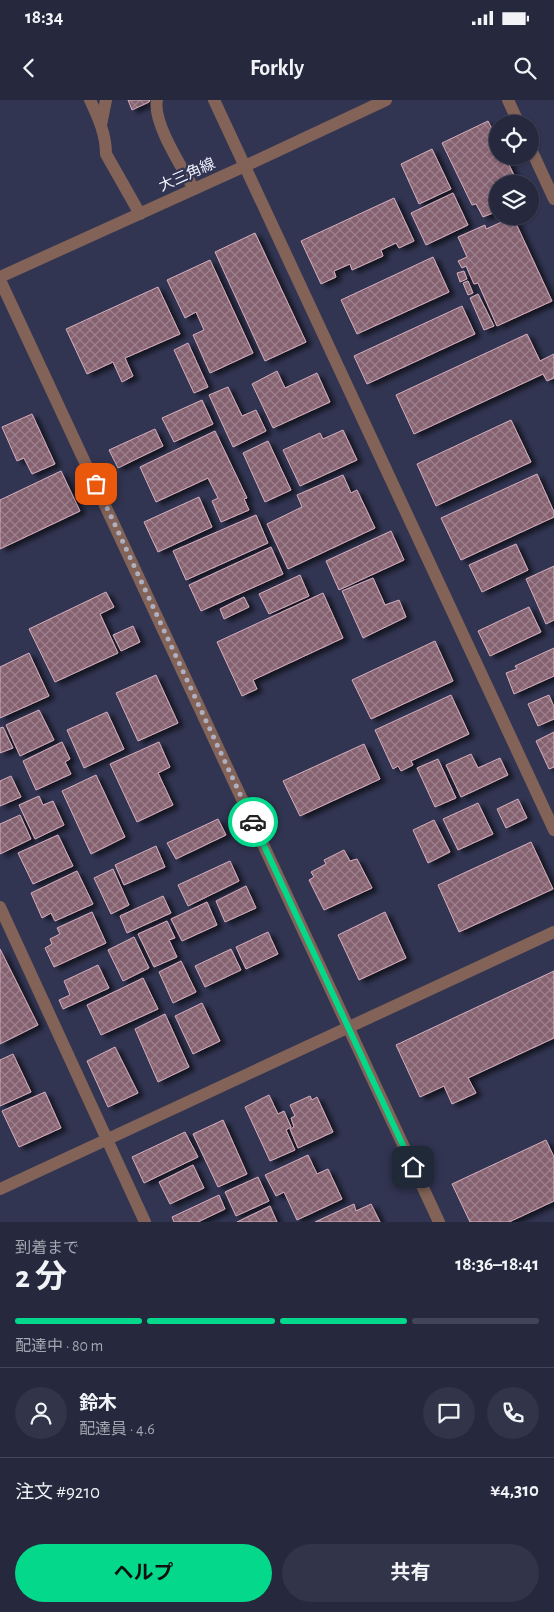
<!DOCTYPE html>
<html lang="ja">
<meta charset="utf-8">
<style>
:root{--surface:#26283e;--page:#323449;--text:#f1f3f6;--muted:#a4a6b0;--line:#424458;--accent:#04d98b}
body{margin:0;font-family:"Alegreya Sans","Noto Sans JP",sans-serif;background:var(--page);color:var(--text);height:100vh;display:flex;flex-direction:column;font-size:19px;white-space:nowrap}
*{box-sizing:border-box;margin:0}
p{font-size:16px;color:var(--muted)}
.icon{flex:none;width:28px;height:28px;fill:none;stroke:currentColor;stroke-width:2;stroke-linecap:round;stroke-linejoin:round}
.map{position:relative;height:1122px;overflow:hidden}
.sheet{display:flex;flex-direction:column;background:var(--surface);flex:1}
.sheet>*{flex:none}
.fabs{position:absolute;left:489px;top:15px;display:grid;gap:10px}
.fabs a{display:grid;place-items:center;width:50px;height:50px;border-radius:50%;background:var(--surface);box-shadow:0 1px 4px #0004,0 0 0 1px var(--line);font-size:25px}
.pin{position:absolute;display:grid;place-items:center;width:42px;height:42px;color:#fff;margin:-21px;border-radius:10px;box-shadow:0 2px 8px #0006}
.courier{position:absolute;display:grid;place-items:center;width:50px;height:50px;margin:-25px;border:4px solid #04d98b;border-radius:50%;background:#fff;color:#222;box-shadow:0 1px 6px #0007}
.summary em{font-style:normal;font-weight:700}
.summary div{display:flex;flex-direction:column-reverse}
.summary{display:flex;align-items:center;justify-content:space-between;height:85px;padding:0 15px}
h1{font-size:32px;font-weight:700;line-height:38px}
.bar{display:grid;grid-template-columns:repeat(4,1fr);gap:8px 5px;align-content:center;height:60px;padding:0 15px}
.bar i{height:6px;border-radius:4px;background:var(--line)}
.bar .current{background:var(--accent)}
.bar p{grid-column:span 4}
.line{display:flex;align-items:center;gap:12px;padding:0 15px;border-top:1px solid var(--line)}
.line div{flex:1}
.round{display:grid;place-items:center;flex:none;width:52px;height:52px;border-radius:26px;background:var(--page)}
.button{display:flex;gap:10px;margin-top:auto;padding:10px 15px}
.button a{flex:1;height:58px;border-radius:30px;background:var(--accent);color:#111;font-size:20px;font-weight:700;line-height:58px;text-align:center}
.button a+a{background:var(--page);color:var(--text)}
.status{display:flex;justify-content:space-between;align-items:center;height:35px;padding:0 25px;background:var(--surface);direction:ltr}
.status svg{height:14px;fill:currentColor}
header{display:flex;justify-content:space-between;align-items:center;height:65px;padding:0 15px;background:var(--surface);font-size:22px;font-weight:700}
.map>svg:first-child{display:block}
.building{fill:url(#building-cross-hatch);stroke:#d5adbd;filter:url(#shadow)}
.lines{fill:none;stroke-linecap:round;stroke-linejoin:round}
.service{stroke:#836358;stroke-width:12}
.minor{stroke:#836358;stroke-width:12}
.tertiary{stroke:#836358;stroke-width:12}
.done{stroke:#aeb0c1;stroke-width:5;stroke-dasharray:0 9}
.route{stroke:#04d98b;stroke-width:6}
.labels{text-anchor:middle;dominant-baseline:central;stroke-width:4.5;stroke-linejoin:round;paint-order:stroke}
.street-label{font-size:15px;fill:#f0f2fd;stroke:#323552}
</style>
<div class="status"><b>18:34</b><svg viewBox="0 0 49 12"><path d="M0 12V9h3v3zM5 12V6h3v6zM10 12V3h3v9zM15 12V0h3v12zM26 1h20v11H26zM47 4h2v5h-2z"/></svg></div>
<header><svg class="icon" aria-label="back" viewBox="0 0 24 24"><path d="M15 5l-7 7 7 7"/></svg>Forkly<svg class="icon" aria-label="search" viewBox="0 0 24 24"><circle cx="10" cy="10" r="6"/><path d="M15 15l6 6"/></svg></header>
<div class="map">
<svg width="554" height="1122" viewBox="0 0 554 1122">
<defs>
<pattern id="building-cross-hatch" width="8" height="8" patternUnits="userSpaceOnUse" patternTransform="scale(1.25)"><rect width="8" height="8" fill="#866271"/><path d="M0 0l8 8M0 8l8-8" fill="none" stroke="#9d818d"/></pattern>
<filter id="shadow"><feDropShadow dx="5.5" dy="3" stdDeviation="2.5" flood-color="#0009"/></filter>
</defs>
<rect width="100%" height="100%" fill="#323552"/>
<g class="building">
<path d="M128,0H150L149,2L132,10Z"/>
<path d="M488,21L498,41V56H505L518,84H498V111L483,117L476,104L472,105L442,43Z"/>
<path d="M432,49L451,89L419,104L401,64Z"/>
<path d="M453,93L468,125L426,145L411,113Z"/>
<path d="M394,98L414,141L399,148L396,143L381,150L383,156L352,170L350,164L334,171L336,177L321,184L301,141Z"/>
<path d="M513,117L552,201L497,226L478,183L474,184L466,166L462,168L458,161L467,157L458,137L485,125L486,129Z"/>
<path d="M255,133L306,242L265,261L215,152Z"/>
<path d="M433,157L449,192L357,234L341,200Z"/>
<path d="M210,160L253,253L210,273L193,235L204,230L196,212L185,218L167,180Z"/>
<path d="M464,171L467,179L460,182L457,173Z"/>
<path d="M468,181L473,193L468,195L463,183Z"/>
<path d="M158,187L180,234L125,258L133,276L122,282L113,262L87,274L66,229Z"/>
<path d="M478,194L494,226L484,230L470,198Z"/>
<path d="M462,206L475,234L367,284L354,256Z"/>
<path d="M527,234L540,261L554,254V278L547,281L543,274L414,334L396,295Z"/>
<path d="M188,243L208,287L194,293L174,250Z"/>
<path d="M277,271L285,288L317,273L330,302L273,328L252,284Z"/>
<path d="M228,287L242,316L256,310L266,331L233,347L209,295Z"/>
<path d="M202,300L213,324L174,342L162,318Z"/>
<path d="M32,314L55,364L32,374L24,358L17,361L2,327Z"/>
<path d="M511,320L531,362L436,406L417,364Z"/>
<path d="M155,329L163,346L118,368L109,350Z"/>
<path d="M343,330L357,360L300,386L283,350L320,333L323,339Z"/>
<path d="M215,331L247,398L244,399L249,410L221,422L212,401L218,398L208,378L156,402L140,367Z"/>
<path d="M268,341L291,390L265,402L243,353Z"/>
<path d="M61,371L80,411L0,449V400Z"/>
<path d="M537,374L554,412V417L461,460L441,418Z"/>
<path d="M343,375L351,393L357,390L375,428L288,469L267,424L302,407L297,395Z"/>
<path d="M199,397L212,427L158,452L144,422Z"/>
<path d="M256,415L268,443L186,480L173,451Z"/>
<path d="M391,431L404,460L339,490L326,461Z"/>
<path d="M516,444L528,470L482,492L469,465Z"/>
<path d="M271,447L283,474L201,511L189,485Z"/>
<path d="M554,466V520L546,524L526,479Z"/>
<path d="M300,475L309,496L269,514L259,494Z"/>
<path d="M373,478L385,505L399,500L406,517L363,538L342,491Z"/>
<path d="M106,492L114,507L100,514L118,553L55,582L29,529Z"/>
<path d="M323,493L343,538L253,580L257,589L242,596L217,542Z"/>
<path d="M244,497L249,507L224,519L220,509Z"/>
<path d="M529,507L541,532L490,556L478,531Z"/>
<path d="M133,526L140,542L121,551L113,535Z"/>
<path d="M435,541L453,581L371,619L352,580Z"/>
<path d="M554,548V576L514,594L506,573L517,569L515,566Z"/>
<path d="M29,553L49,596L0,618V567Z"/>
<path d="M156,575L178,623L138,641L116,593Z"/>
<path d="M451,595L469,634L411,661L413,665L401,671L398,666L393,669L375,630Z"/>
<path d="M549,595L554,607V619L538,626L528,604Z"/>
<path d="M39,610L54,640L20,656L6,625Z"/>
<path d="M107,612L124,649L84,668L67,630Z"/>
<path d="M3,627L13,648L0,653V628Z"/>
<path d="M554,632V667L549,669L536,641Z"/>
<path d="M62,642L70,659L65,662L71,674L36,690L23,661Z"/>
<path d="M159,642L170,667L158,673L173,705L137,722L110,664Z"/>
<path d="M364,644L380,679L300,716L283,681Z"/>
<path d="M471,654L478,668L500,658L508,675L461,697L446,665Z"/>
<path d="M438,659L456,698L435,707L417,668Z"/>
<path d="M96,675L125,737L91,754L62,691Z"/>
<path d="M11,676L21,697L0,706V681Z"/>
<path d="M39,696L43,705L53,701L64,725L35,739L19,705Z"/>
<path d="M518,699L527,718L506,728L497,709Z"/>
<path d="M478,703L493,734L458,750L443,719Z"/>
<path d="M20,715L31,739L0,754V724Z"/>
<path d="M218,719L226,735L176,759L167,743Z"/>
<path d="M434,720L450,752L428,763L413,730Z"/>
<path d="M58,735L73,766L33,784L18,753Z"/>
<path d="M531,742L553,789L459,832L438,785Z"/>
<path d="M156,746L165,767L124,785L115,765Z"/>
<path d="M344,750L350,761L357,759L372,788L324,810L309,780L314,777L311,772L326,764L324,760Z"/>
<path d="M230,761L239,781L188,806L178,785Z"/>
<path d="M113,769L129,805L111,814L94,778Z"/>
<path d="M77,771L93,804L55,821L51,813L42,818L31,793Z"/>
<path d="M246,786L256,808L225,822L216,801Z"/>
<path d="M163,796L171,813L127,833L120,816Z"/>
<path d="M207,802L217,825L182,841L171,819Z"/>
<path d="M92,812L106,843L54,867L45,848L52,844L50,839L60,834L57,828Z"/>
<path d="M385,812L406,858L359,880L338,835Z"/>
<path d="M167,821L175,838L169,840L177,857L154,867L138,834Z"/>
<path d="M268,832L278,854L246,869L236,847Z"/>
<path d="M134,837L149,868L123,881L108,850Z"/>
<path d="M0,849L38,925L0,944Z"/>
<path d="M231,849L241,870L205,887L195,866Z"/>
<path d="M181,861L196,892L173,903L159,872Z"/>
<path d="M98,865L109,888L63,909L59,900L70,895L64,881Z"/>
<path d="M554,871V938L468,978L476,993L452,1004L444,986L420,997L396,945Z"/>
<path d="M143,878L158,909L101,935L87,905Z"/>
<path d="M202,903L220,941L193,954L175,916Z"/>
<path d="M165,914L189,967L158,982L135,929Z"/>
<path d="M115,947L138,993L108,1007L87,961Z"/>
<path d="M13,954L31,992L0,1006V960Z"/>
<path d="M45,992L61,1028L19,1047L2,1011Z"/>
<path d="M269,995L278,1014L284,1011L291,1027L286,1030L295,1050L270,1061L245,1007Z"/>
<path d="M310,996L312,1000L317,997L333,1032L298,1048L290,1029L294,1027L291,1018L295,1016L290,1005Z"/>
<path d="M223,1020L247,1074L218,1087L193,1034Z"/>
<path d="M185,1032L198,1057L144,1083L132,1057Z"/>
<path d="M546,1040L554,1057V1101L509,1122H470L452,1084Z"/>
<path d="M308,1055L317,1074L328,1069L342,1099L297,1120L284,1092L276,1096L265,1075Z"/>
<path d="M193,1065L204,1088L170,1104L159,1082Z"/>
<path d="M258,1077L269,1101L236,1116L225,1092Z"/>
<path d="M219,1095L225,1109L198,1122H174L172,1117Z"/>
<path d="M354,1104L356,1111L371,1104L380,1122H315Z"/>
<path d="M270,1106L277,1122H237Z"/>
</g>
<g class="lines">
<g class="service">
<path d="M90,0C98,17 106,34 106,54L140,114"/>
<path d="M157,0C152,22 183,69 194,89"/>
<path d="M101,25L106,0"/>
</g>
<g class="minor">
<path d="M214,0L554,730"/>
<path d="M508,0L519,24"/>
<path d="M530,47L554,99"/>
<path d="M0,180L439,1122"/>
<path d="M0,807L145,1122"/>
<path d="M0,1089L554,832"/>
</g>
<path class="tertiary" d="M0,177L245,66L386,0"/>
</g>
<g class="lines">
<path class="done" d="M96,384L253,722"/>
<path class="route" d="M253,722L413,1067"/>
</g>
<g class="labels">
<g class="street-label">
<text transform="translate(187 75) rotate(-24)">大三角線</text>
</g>
</g>
</svg>
<div class="fabs">
<a><svg class="icon" aria-label="locate" viewBox="0 0 24 24"><circle cx="12" cy="12" r="6"/><path d="M12 2v4M12 18v4M2 12h4M18 12h4"/></svg></a>
<a><svg class="icon" aria-label="layers" viewBox="0 0 24 24"><path d="M12 4l9 5-9 5-9-5zM3 14l9 5 9-5"/></svg></a>
</div>
<div class="pin" style="left:96px;top:384px;background:#ea580c"><svg class="icon" aria-label="bag" viewBox="0 0 24 24"><path d="M5 8h14l-1 12H6zM9 8a3 3 0 0 1 6 0"/></svg></div>
<div class="pin" style="left:413px;top:1067px;background:#1f2937"><svg class="icon" aria-label="home" viewBox="0 0 24 24"><path d="M3 11l9-7 9 7M6 9v11h12V9"/></svg></div>
<div class="courier" style="left:253px;top:722px"><svg class="icon" aria-label="car" viewBox="0 0 24 24"><path d="M5 17H2v-5l4-1 3-4h7l3 4 3 1v5h-3M9 17h6M6 11h13"/><circle cx="7" cy="17" r="2"/><circle cx="17" cy="17" r="2"/></svg></div>
</div>
<section class="sheet">
<div class="summary"><div><h1>2 分</h1><p>到着まで</p></div><em>18:36–18:41</em></div>
<div class="bar"><i class="current"></i><i class="current"></i><i class="current"></i><i></i><p>配達中 · 80 m</p></div>
<div class="line" style="height:90px"><a class="round"><svg class="icon" aria-label="person" viewBox="0 0 24 24"><circle cx="12" cy="8" r="4"/><path d="M4 21q1-7 8-7t8 7"/></svg></a><div><b>鈴木</b><p>配達員 · 4.6</p></div><a class="round"><svg class="icon" aria-label="chat" viewBox="0 0 24 24"><path d="M4 5h16v11H9l-5 4z"/></svg></a><a class="round"><svg class="icon" aria-label="phone" viewBox="0 0 24 24"><path d="M5 4h4l2 5-3 2q2 4 5 5l2-3 5 2v4C11 20 4 13 5 4z"/></svg></a></div>
<div class="line" style="height:65px"><div>注文 #9210</div><b>¥4,310</b></div>
<div class="button"><a>ヘルプ</a><a>共有</a></div>
</section>
